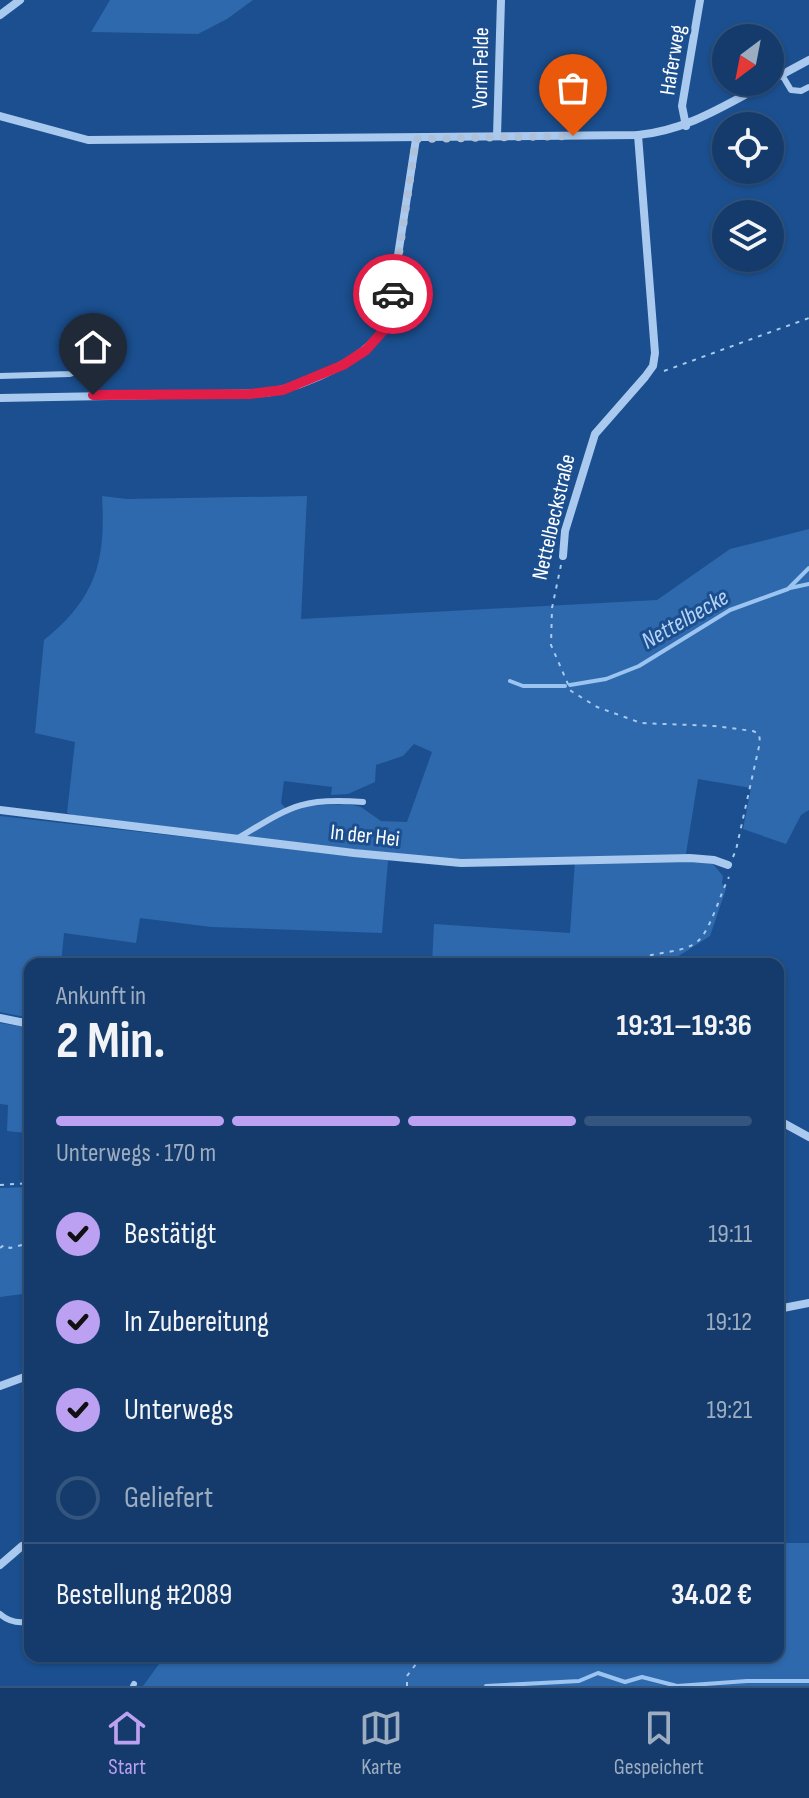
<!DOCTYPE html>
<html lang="de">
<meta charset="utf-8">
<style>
:root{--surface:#143b6b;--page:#214673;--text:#f1f3f6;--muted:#9dadc1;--line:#33557e;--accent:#bca0f2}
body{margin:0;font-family:"Sofia Sans Condensed",sans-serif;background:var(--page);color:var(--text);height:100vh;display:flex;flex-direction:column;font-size:30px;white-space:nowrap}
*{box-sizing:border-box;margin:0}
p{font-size:26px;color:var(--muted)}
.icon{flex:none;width:44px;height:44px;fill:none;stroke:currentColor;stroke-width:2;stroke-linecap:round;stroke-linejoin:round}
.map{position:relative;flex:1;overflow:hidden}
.details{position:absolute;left:24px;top:958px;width:760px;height:704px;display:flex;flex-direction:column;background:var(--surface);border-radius:16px;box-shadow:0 2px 6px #0004,0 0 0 2px var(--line)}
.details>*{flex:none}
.needle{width:52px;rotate:212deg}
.controls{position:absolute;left:712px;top:24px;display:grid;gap:16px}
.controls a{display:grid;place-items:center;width:72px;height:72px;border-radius:50%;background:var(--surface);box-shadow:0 2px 6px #0004,0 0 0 2px var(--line);font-size:40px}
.pin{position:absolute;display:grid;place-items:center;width:68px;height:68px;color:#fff;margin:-82px -34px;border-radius:50% 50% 50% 0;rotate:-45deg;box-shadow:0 0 8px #0007}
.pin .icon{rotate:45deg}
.courier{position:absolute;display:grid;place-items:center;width:80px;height:80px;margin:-40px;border:6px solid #e11d48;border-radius:50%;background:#fff;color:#222;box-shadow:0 2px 10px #0007}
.headline em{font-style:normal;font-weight:700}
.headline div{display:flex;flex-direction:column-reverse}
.headline{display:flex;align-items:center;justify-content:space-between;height:136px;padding:0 32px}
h1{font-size:52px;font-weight:700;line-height:60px}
.bar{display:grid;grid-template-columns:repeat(4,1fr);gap:12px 8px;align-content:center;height:96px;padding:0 32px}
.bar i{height:10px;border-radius:6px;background:var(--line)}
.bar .active{background:var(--accent)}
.bar p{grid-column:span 4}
.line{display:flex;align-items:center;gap:20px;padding:0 32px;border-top:2px solid var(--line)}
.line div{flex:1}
ol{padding:0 32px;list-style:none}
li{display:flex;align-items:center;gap:24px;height:88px}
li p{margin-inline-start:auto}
li .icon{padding:8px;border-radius:50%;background:var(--accent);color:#111;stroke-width:4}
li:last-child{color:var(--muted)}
li i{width:44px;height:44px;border:4px solid var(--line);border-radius:50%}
.menu{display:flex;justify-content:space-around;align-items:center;height:112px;border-top:2px solid var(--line);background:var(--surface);font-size:22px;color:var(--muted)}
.menu a{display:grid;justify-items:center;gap:4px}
.menu .active{color:var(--accent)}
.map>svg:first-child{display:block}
.green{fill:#2e69ad;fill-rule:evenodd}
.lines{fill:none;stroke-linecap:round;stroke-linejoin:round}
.stream{stroke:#9cc4f0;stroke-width:4}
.path{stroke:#a9c9ee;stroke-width:2;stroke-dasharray:4 6;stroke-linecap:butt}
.lane{stroke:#a9c9ee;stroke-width:6}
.street{stroke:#a9c9ee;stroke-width:8}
.done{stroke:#afc1d8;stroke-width:8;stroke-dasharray:0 14.4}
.route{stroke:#e11d48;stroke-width:10}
.labels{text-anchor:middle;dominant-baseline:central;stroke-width:6;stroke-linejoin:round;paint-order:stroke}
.street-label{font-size:22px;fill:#fff;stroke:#1b4f8f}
.water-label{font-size:24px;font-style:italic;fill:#b5d3f5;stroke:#1b4f8f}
</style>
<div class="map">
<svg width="809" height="1686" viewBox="0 0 809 1686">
<rect width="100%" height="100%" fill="#1b4f8f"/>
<g class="green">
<path d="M110,0H253L227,19L198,34L91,32Z"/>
<path d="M102,496L127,499L307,496L301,619L657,600L730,549L809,529V810L801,815L786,844L743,829L751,788L698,779L685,860L713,864L723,876L722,883L726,889L710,936L674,959L639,964H432L434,924L570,933L575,860H456L258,839L73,815L67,813L75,742L35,733L44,640C96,598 106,561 102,496ZM414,744L432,752L407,822L381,821L361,807L348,804L305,806L289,812L281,803L284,781L332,787L331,795L348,794L375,782L376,765L403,756Z"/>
<path d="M0,816L388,860L382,933L211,927L140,918L136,943L64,933L61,964H30V1018L0,1012Z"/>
<path d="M0,1023L30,1028V1130L26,1133L7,1131L8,1105L0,1104Z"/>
<path d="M30,1187V1293L0,1297V1188Z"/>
<path d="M778,1543H809V1686H143L162,1660L173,1656H778Z"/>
</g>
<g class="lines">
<g class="stream">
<path d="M790,588L809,584"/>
<path d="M510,681L523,686H565"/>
<path d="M570,685L606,679L639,666L730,610L788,589L809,568"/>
<path d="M486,1686L579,1681L598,1673L625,1682L642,1677L677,1686L747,1681H809"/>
</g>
<g class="path">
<path d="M553,88V80L590,81"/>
<path d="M664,371L809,318"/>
<path d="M561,565L552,608L551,645L571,691L597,707L641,723L714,726L753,731L759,734L760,742L736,850L733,857"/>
<path d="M632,964C650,949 680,956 698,941C710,931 721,892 729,877"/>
<path d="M0,1185L30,1183"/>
<path d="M0,1248L4,1245L10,1248L30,1243"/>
<path d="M407,1686V1676L422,1656"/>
</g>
<g class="lane">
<path d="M782,75L791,90L801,91L809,87"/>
<path d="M0,376L70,374L82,370L91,357L97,327"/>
<path d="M238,838C290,807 301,797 363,802"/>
<path d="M0,1614C9,1622 18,1624 30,1621"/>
<path d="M133,1686L134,1684"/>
</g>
<g class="street">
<path d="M0,15L20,0"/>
<path d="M770,81L809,60"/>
<path d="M0,116L88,140L638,135C688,130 725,105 769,82"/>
<path d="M686,126L682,106L700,0"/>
<path d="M497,136L501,0"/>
<path d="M0,398L266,393C305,386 373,358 388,320L416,139"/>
<path d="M563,556L565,531L595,434L645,377L653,366L655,353L638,135"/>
<path d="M0,810L354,853L461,863L690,858L714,860L728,865"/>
<path d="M0,1018L30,1024"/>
<path d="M778,1120L809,1137"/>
<path d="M778,1309L809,1303"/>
<path d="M0,1386L30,1375"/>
<path d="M0,1565L22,1546L30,1543"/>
</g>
</g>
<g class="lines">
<path class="done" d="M393,294L416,139L573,136"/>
<path class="route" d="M93,395L250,394L283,390L343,365L366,350L384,330L393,294"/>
</g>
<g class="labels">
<g class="street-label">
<text transform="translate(673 60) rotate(-81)">Haferweg</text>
<text transform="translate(481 68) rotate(-89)">Vorm Felde</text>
<text transform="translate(554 517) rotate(-77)">Nettelbeckstraße</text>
<text transform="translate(365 836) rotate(6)">In der Hei</text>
</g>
<g class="water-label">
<text transform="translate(685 619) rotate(-30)">Nettelbecke</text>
</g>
</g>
</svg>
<div class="controls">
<a><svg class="needle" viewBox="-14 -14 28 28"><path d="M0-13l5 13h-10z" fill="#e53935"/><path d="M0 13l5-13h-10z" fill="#9dadc1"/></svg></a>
<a><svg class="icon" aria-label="locate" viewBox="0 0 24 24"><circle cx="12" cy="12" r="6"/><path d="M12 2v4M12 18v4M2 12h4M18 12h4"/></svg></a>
<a><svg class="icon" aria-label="layers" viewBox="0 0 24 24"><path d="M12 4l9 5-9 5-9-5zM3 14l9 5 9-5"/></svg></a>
</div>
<div class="pin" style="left:573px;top:136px;background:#ea580c"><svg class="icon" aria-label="bag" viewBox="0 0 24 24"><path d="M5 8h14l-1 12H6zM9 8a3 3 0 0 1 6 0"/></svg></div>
<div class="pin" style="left:93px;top:395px;background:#1f2937"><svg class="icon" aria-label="home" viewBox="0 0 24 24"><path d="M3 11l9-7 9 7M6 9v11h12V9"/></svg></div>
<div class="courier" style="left:393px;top:294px"><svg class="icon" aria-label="car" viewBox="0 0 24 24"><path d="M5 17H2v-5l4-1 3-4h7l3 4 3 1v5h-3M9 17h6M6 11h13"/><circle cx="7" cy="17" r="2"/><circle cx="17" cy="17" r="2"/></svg></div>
<section class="details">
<div class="headline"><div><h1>2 Min.</h1><p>Ankunft in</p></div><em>19:31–19:36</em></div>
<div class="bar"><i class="active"></i><i class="active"></i><i class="active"></i><i></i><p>Unterwegs · 170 m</p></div>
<ol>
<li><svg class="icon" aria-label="check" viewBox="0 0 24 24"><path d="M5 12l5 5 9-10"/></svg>Bestätigt<p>19:11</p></li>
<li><svg class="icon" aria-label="check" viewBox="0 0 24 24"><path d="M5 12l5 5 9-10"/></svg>In Zubereitung<p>19:12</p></li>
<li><svg class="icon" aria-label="check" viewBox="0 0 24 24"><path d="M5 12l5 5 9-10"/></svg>Unterwegs<p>19:21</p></li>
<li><i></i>Geliefert</li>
</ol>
<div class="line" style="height:104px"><div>Bestellung #2089</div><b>34.02 €</b></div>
</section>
</div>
<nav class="menu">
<a class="active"><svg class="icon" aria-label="home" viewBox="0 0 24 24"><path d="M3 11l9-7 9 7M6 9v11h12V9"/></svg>Start</a>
<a><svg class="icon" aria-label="map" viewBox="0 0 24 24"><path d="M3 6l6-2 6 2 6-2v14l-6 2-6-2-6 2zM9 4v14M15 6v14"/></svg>Karte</a>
<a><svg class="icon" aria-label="saved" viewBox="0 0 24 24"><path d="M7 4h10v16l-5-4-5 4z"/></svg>Gespeichert</a>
</nav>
